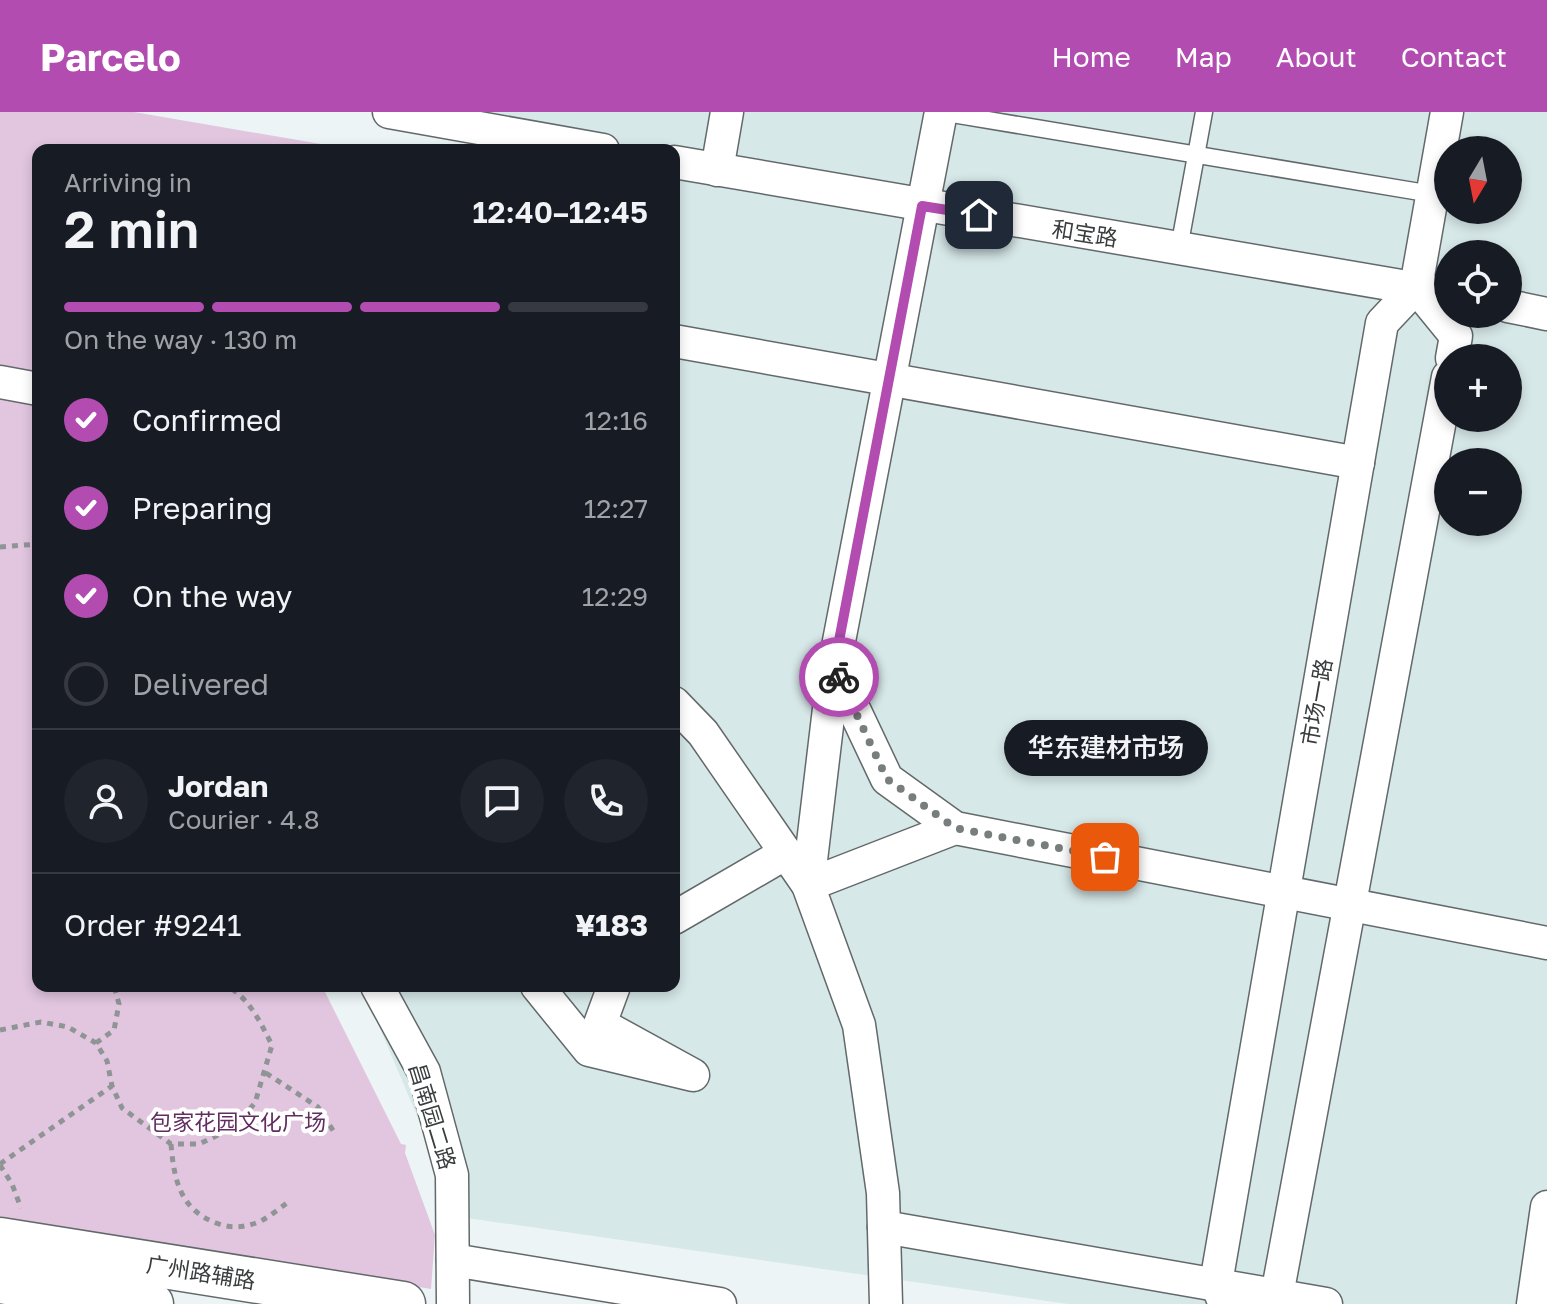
<!DOCTYPE html>
<meta charset="utf-8">
<style>
:root{--surface:#171b24;--page:#20242c;--text:#f1f3f6;--muted:#9ea1a6;--line:#363941;--accent:#b24cb0}
body{margin:0;font-family:"Golos Text","Noto Sans SC",sans-serif;background:var(--page);color:var(--text);height:100vh;display:flex;flex-direction:column;font-size:30px;white-space:nowrap}
*{box-sizing:border-box;margin:0}
p{font-size:26px;color:var(--muted)}
.icon{flex:none;width:44px;height:44px;fill:none;stroke:currentColor;stroke-width:2;stroke-linecap:round;stroke-linejoin:round}
.map{position:relative;flex:1;overflow:hidden}
.side{position:absolute;left:32px;top:32px;width:648px;height:848px;display:flex;flex-direction:column;background:var(--surface);border-radius:16px;box-shadow:0 4px 12px #0003}
.side>*{flex:none}
.needle{width:52px;rotate:190deg}
.fabs{position:absolute;left:1434px;top:24px;display:grid;gap:16px}
.fabs a{display:grid;place-items:center;width:88px;height:88px;border-radius:50%;background:var(--surface);box-shadow:0 4px 12px #0003;font-size:40px}
.pin{position:absolute;display:grid;place-items:center;width:68px;height:68px;color:#fff;margin:-34px;border-radius:16px;box-shadow:0 4px 12px #0006}
.courier{position:absolute;display:grid;place-items:center;width:80px;height:80px;margin:-40px;border:6px solid #b24cb0;border-radius:50%;background:#fff;color:#222;box-shadow:0 2px 10px #0007}
.bubble{position:absolute;height:56px;border-radius:28px;background:var(--surface);box-shadow:0 4px 12px #0003;font-size:26px;font-weight:600;line-height:56px;text-align:center}
.headline em{font-style:normal;font-weight:600}
.headline div{display:flex;flex-direction:column-reverse}
.headline{display:flex;align-items:center;justify-content:space-between;height:136px;padding:0 32px}
h1{font-size:52px;font-weight:600;line-height:60px}
.bar{display:grid;grid-template-columns:repeat(4,1fr);gap:12px 8px;align-content:center;height:96px;padding:0 32px}
.bar i{height:10px;border-radius:6px;background:var(--line)}
.bar .active{background:var(--accent)}
.bar p{grid-column:span 4}
.line{display:flex;align-items:center;gap:20px;padding:0 32px;border-top:2px solid var(--line)}
.line div{flex:1}
.round{display:grid;place-items:center;flex:none;width:84px;height:84px;border-radius:42px;background:var(--page)}
ol{padding:0 32px;list-style:none}
li{display:flex;align-items:center;gap:24px;height:88px}
li p{margin-inline-start:auto}
li .icon{padding:8px;border-radius:50%;background:var(--accent);color:#fff;stroke-width:4}
li:last-child{color:var(--muted)}
li i{width:44px;height:44px;border:4px solid var(--line);border-radius:50%}
header{display:flex;align-items:center;gap:48px;box-sizing:border-box;height:112px;padding:0 40px;background:var(--accent);color:#fff}
header strong{font-size:38px}
nav{display:flex;gap:44px;margin-inline-start:auto;font-size:28px}
.map>svg:first-child{display:block}
.built{fill:#d7e8e9;fill-rule:evenodd}
.green{fill:#e2c6e0}
.lines{fill:none;stroke-linecap:round;stroke-linejoin:round}
.lane-casing{stroke:#63696a;stroke-width:19}
.street-casing{stroke:#63696a;stroke-width:35}
.secondary-casing{stroke:#63696a;stroke-width:47}
.primary-casing{stroke:#63696a;stroke-width:47}
.path{stroke:#8f9495;stroke-width:5;stroke-dasharray:6 6;stroke-linecap:butt}
.lane{stroke:#fff;stroke-width:16}
.street{stroke:#fff;stroke-width:32}
.secondary{stroke:#fff;stroke-width:44}
.primary{stroke:#fff;stroke-width:44}
.done{stroke:#787d7e;stroke-width:8;stroke-dasharray:0 14.4}
.route{stroke:#b24cb0;stroke-width:10}
.labels{text-anchor:middle;dominant-baseline:central;stroke-width:8;stroke-linejoin:round;paint-order:stroke}
.street-label{font-size:22px;fill:#3a3d3e;stroke:#fff}
.park-label{font-size:22px;fill:#612d60;stroke:#fff}
</style>
<header>
<strong>Parcelo</strong>
<nav><a>Home</a><a>Map</a><a>About</a><a>Contact</a></nav>
</header>
<div class="map">
<svg width="1547" height="1192" viewBox="0 0 1547 1192">
<rect width="100%" height="100%" fill="#ecf4f5"/>
<path class="built" d="M477,0H1547V1176L1545,1192H1068L460,1105L362,874H674V38H470ZM1448,38H1508V98H1448ZM1448,142H1508V202H1448ZM1448,246H1508V306H1448ZM1448,350H1508V410H1448Z"/>
<path class="green" d="M0,0H134L356,38H38V874H322L401,1032L406,1033L405,1041L435,1123L431,1177L0,1108Z"/>
<g class="lines">
<defs>
<g id="lane">
<path d="M940,0L1432,82"/>
<path d="M1179,136L1204,0"/>
</g>
<g id="street">
<path d="M389,0L603,38"/>
<path d="M941,0L834,555L808,773L955,716"/>
<path d="M674,50L1448,182"/>
<path d="M717,58L727,0"/>
<path d="M1416,175L1456,224L1452,246"/>
<path d="M1508,194L1547,202"/>
<path d="M674,229L1358,351"/>
<path d="M0,270L38,277"/>
<path d="M834,555L887,667L955,716L1547,831"/>
<path d="M674,591L703,621L808,773L859,913L883,1081L886,1192"/>
<path d="M674,806L786,741"/>
<path d="M377,874L424,960L452,1063L453,1192"/>
<path d="M537,874L589,938L693,963L600,912L614,874"/>
<path d="M884,1115L1326,1192"/>
<path d="M453,1148L720,1192"/>
<path d="M1225,1192L1216,1171L1382,211L1416,175L1447,0"/>
<path d="M1269,1192L1277,1183L1448,265"/>
<path d="M1533,1192L1547,1095"/>
</g>
<path id="secondary" d="M0,1128L403,1192"/>
<path id="primary" d="M0,1169L151,1192"/>
</defs>
<use href="#lane" class="lane-casing"/>
<use href="#street" class="street-casing"/>
<use href="#secondary" class="secondary-casing"/>
<use href="#primary" class="primary-casing"/>
<g class="path">
<path d="M0,435L38,432"/>
<path d="M0,918L41,910L68,915L96,931L107,949L112,974L122,996L171,1032H199L233,1016L255,991L272,933C260,910 250,887 227,874"/>
<path d="M96,931L114,918L119,892L114,874"/>
<path d="M266,961L318,995L334,1020"/>
<path d="M171,1032C174,1068 180,1099 219,1112C233,1117 247,1115 261,1109C270,1104 279,1097 287,1091"/>
<path d="M0,1052L112,974"/>
<path d="M0,1053L12,1072L21,1096"/>
</g>
<use href="#lane" class="lane"/>
<use href="#street" class="street"/>
<use href="#secondary" class="secondary"/>
<use href="#primary" class="primary"/>
</g>
<g class="lines">
<path class="done" d="M839,565L887,667L955,716L1105,745"/>
<path class="route" d="M839,565L834,555L922,94L979,103"/>
</g>
<g class="labels">
<g class="street-label">
<text transform="translate(1085 121) rotate(9)">和宝路</text>
<text transform="translate(1316 590) rotate(-80)">市场一路</text>
<text transform="translate(433 1004) rotate(73)">昌南园二路</text>
<text transform="translate(201 1160) rotate(9)">广州路辅路</text>
</g>
<g class="park-label">
<text x="238" y="1009">包家花园文化广场</text>
</g>
</g>
</svg>
<div class="fabs">
<a><svg class="needle" viewBox="-14 -14 28 28"><path d="M0-13l5 13h-10z" fill="#e53935"/><path d="M0 13l5-13h-10z" fill="#9ea1a6"/></svg></a>
<a><svg class="icon" aria-label="locate" viewBox="0 0 24 24"><circle cx="12" cy="12" r="6"/><path d="M12 2v4M12 18v4M2 12h4M18 12h4"/></svg></a>
<a>+</a>
<a>−</a>
</div>
<div class="pin" style="left:1105px;top:745px;background:#ea580c"><svg class="icon" aria-label="bag" viewBox="0 0 24 24"><path d="M5 8h14l-1 12H6zM9 8a3 3 0 0 1 6 0"/></svg></div>
<div class="pin" style="left:979px;top:103px;background:#1f2937"><svg class="icon" aria-label="home" viewBox="0 0 24 24"><path d="M3 11l9-7 9 7M6 9v11h12V9"/></svg></div>
<div class="courier" style="left:839px;top:565px"><svg class="icon" aria-label="bike" viewBox="0 0 24 24"><circle cx="6" cy="16" r="4"/><circle cx="18" cy="16" r="4"/><path d="M6 16l4-8h5l3 8M10 8l3 8H6M13 5h3"/></svg></div>
<div class="bubble" style="left:1004px;top:608px;width:204px">华东建材市场</div>
<section class="side">
<div class="headline"><div><h1>2 min</h1><p>Arriving in</p></div><em>12:40–12:45</em></div>
<div class="bar"><i class="active"></i><i class="active"></i><i class="active"></i><i></i><p>On the way · 130 m</p></div>
<ol>
<li><svg class="icon" aria-label="check" viewBox="0 0 24 24"><path d="M5 12l5 5 9-10"/></svg>Confirmed<p>12:16</p></li>
<li><svg class="icon" aria-label="check" viewBox="0 0 24 24"><path d="M5 12l5 5 9-10"/></svg>Preparing<p>12:27</p></li>
<li><svg class="icon" aria-label="check" viewBox="0 0 24 24"><path d="M5 12l5 5 9-10"/></svg>On the way<p>12:29</p></li>
<li><i></i>Delivered</li>
</ol>
<div class="line" style="height:144px"><a class="round"><svg class="icon" aria-label="person" viewBox="0 0 24 24"><circle cx="12" cy="8" r="4"/><path d="M4 21q1-7 8-7t8 7"/></svg></a><div><b>Jordan</b><p>Courier · 4.8</p></div><a class="round"><svg class="icon" aria-label="chat" viewBox="0 0 24 24"><path d="M4 5h16v11H9l-5 4z"/></svg></a><a class="round"><svg class="icon" aria-label="phone" viewBox="0 0 24 24"><path d="M5 4h4l2 5-3 2q2 4 5 5l2-3 5 2v4C11 20 4 13 5 4z"/></svg></a></div>
<div class="line" style="height:104px"><div>Order #9241</div><b>¥183</b></div>
</section>
</div>
